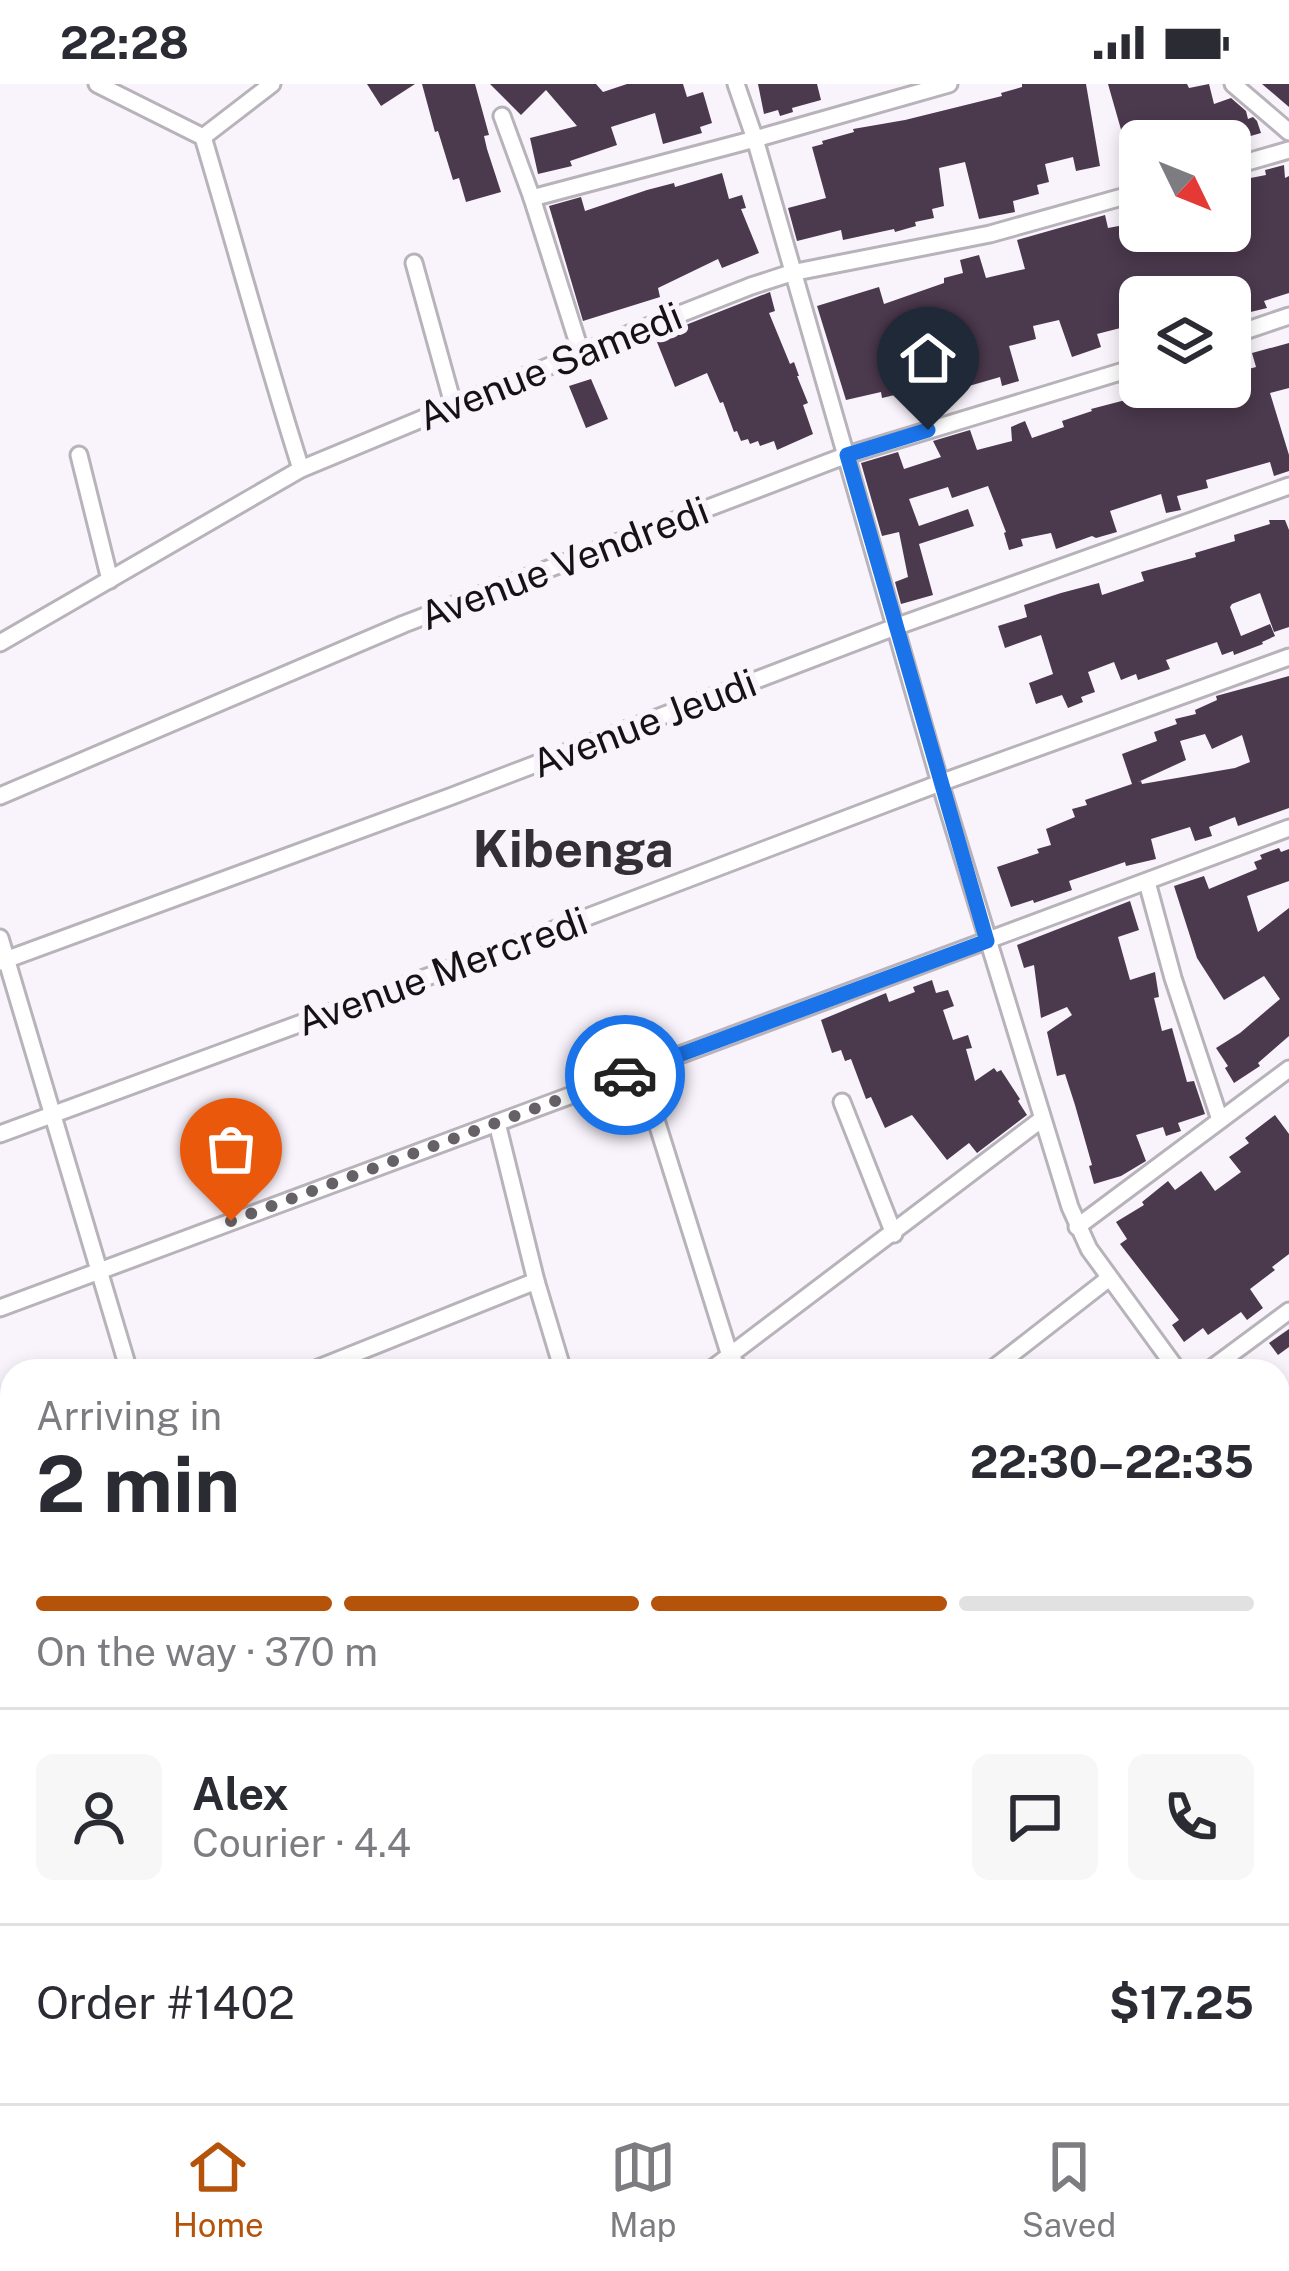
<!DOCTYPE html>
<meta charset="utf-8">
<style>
:root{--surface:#fff;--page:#f7f7f7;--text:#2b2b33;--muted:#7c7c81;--line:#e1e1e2;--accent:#b45309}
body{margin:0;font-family:"Public Sans",sans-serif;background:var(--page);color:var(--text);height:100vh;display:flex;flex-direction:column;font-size:45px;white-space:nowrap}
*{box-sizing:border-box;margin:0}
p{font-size:39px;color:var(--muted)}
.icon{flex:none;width:66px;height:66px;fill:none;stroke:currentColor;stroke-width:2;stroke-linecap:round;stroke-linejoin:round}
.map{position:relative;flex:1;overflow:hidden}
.panel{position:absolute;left:0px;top:1275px;width:1290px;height:744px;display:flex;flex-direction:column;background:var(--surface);border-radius:36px 36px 0 0;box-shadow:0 6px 18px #0003}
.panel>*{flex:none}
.needle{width:78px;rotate:133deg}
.buttons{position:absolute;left:1119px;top:36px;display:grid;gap:24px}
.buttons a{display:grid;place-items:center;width:132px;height:132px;border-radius:18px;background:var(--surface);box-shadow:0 6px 18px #0003;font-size:60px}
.pin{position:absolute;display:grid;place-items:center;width:102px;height:102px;color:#fff;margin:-123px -51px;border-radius:50% 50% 50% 0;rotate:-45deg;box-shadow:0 0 12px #0007}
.pin .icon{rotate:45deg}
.courier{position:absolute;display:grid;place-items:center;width:120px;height:120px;margin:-60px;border:9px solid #1a73e8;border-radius:50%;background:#fff;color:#222;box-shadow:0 3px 15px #0007}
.headline em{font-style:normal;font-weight:700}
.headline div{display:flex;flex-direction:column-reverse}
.headline{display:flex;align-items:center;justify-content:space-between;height:204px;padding:0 36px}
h1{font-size:78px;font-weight:700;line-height:90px}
.bar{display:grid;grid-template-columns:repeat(4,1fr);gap:18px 12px;align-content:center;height:144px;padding:0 36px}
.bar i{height:15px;border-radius:9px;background:var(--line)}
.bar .active{background:var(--accent)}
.bar p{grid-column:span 4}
.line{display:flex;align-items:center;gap:30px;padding:0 36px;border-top:3px solid var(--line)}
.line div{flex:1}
.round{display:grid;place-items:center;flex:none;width:126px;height:126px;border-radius:18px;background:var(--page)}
.status{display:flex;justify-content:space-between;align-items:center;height:84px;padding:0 60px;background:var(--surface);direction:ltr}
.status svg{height:33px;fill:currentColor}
.tabs{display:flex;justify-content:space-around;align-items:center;height:168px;border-top:3px solid var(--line);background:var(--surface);font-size:33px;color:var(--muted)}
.tabs a{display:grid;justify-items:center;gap:6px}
.tabs .active{color:var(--accent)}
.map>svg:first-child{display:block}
.building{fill:#4b394d;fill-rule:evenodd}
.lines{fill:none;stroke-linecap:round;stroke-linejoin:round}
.minor-casing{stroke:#b8b3ba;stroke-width:21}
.secondary-casing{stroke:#b8b3ba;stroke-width:27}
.minor{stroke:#fff;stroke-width:15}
.secondary{stroke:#ffeae2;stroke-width:21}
.done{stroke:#656166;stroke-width:12;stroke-dasharray:0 21.6}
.route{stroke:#1a73e8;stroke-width:15}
.labels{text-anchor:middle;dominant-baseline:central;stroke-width:12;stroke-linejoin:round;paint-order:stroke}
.street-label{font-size:39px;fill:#151215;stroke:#f9f3fb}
.district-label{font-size:51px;font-weight:bold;fill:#342f36;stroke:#f9f3fb}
</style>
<div class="status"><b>22:28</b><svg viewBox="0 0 49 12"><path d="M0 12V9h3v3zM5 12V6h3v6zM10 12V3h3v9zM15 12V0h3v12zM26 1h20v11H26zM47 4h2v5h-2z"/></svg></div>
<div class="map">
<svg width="1289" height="2019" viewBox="0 0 1289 2019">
<rect width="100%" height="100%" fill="#f9f3fb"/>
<g class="building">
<path d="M367,0H415L381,22Z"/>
<path d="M422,0H475L489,51L484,52L487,65L501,108L466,118L459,94L453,96L438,47L435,48Z"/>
<path d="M490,0H596L603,8L627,0H683L687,13L703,8L712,39L700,43L702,49L663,60L655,29L611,43L617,61L570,77L572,82L538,90L530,54L577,42L546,6L521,31Z"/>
<path d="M758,0H817L821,16L792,24L793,28L780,32L778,26L764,30Z"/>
<path d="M1022,0H1086L1100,82L1076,87L1073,73L1045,80L1049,98L1037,101L1039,110L1013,117L1015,128L979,135L965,78L939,84L944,122L932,125L934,134L915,138L916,142L895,148L894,145L843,156L841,146L797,157L788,124L826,114L812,63L823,60L822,57L854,48L853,45L905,36L1002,12L1001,9L1022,3Z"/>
<path d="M1108,0H1187L1189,4L1209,0L1214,20L1231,14L1246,27L1248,35L1253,33L1257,37L1261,49L1230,58L1226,57L1224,51L1200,57H1186L1185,53L1164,57H1140V66L1128,70Z"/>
<path d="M1262,0H1289V23Z"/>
<path d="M1284,81L1285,94L1289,92V209L1264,217L1267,224L1230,233V213H1140V239L1097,250L1101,263L1072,273L1059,236L1033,242L1036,255L1009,262L1019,297L1002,302L1000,293L962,304L957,287L913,302L916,314L901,319L899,310L882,314L881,308L846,316L817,222L879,203L884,220L944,199V194L963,189L960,176L979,171L986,194L1025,185L1017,156L1105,131L1108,144L1140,138V147H1230V98L1266,91L1265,86Z"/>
<path d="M722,89L729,115L742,111L746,124L741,125L759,169L722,184L718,175L658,204L660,213L583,237L549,122L581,113L585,127L647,106L674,99L675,103Z"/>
<path d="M770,208L775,227L769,229L790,280L794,278L799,292H797L808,319L803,321L813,350L777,366L774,357L760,362L758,357L750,360L748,355L741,357L737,347L734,348L723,318L720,319L707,289L675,303L655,253Z"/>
<path d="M1289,259V304L1270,309L1289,371V387L1274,392L1270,378L1206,396L1208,404L1177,412L1181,426L1166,429L1161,410L1110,427L1117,448L1096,454L1092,452L1056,465L1051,449L1021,455L1023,462L1009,466L1004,449L1006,448L988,402L952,414L948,403L909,415L919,442L968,425L974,442L919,460L933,511L901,520L895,498L908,493L899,448L882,452L861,379L898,368L904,385L941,373L933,357L970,346L977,366L1012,357L1011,343L1025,337L1032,354L1064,343L1062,337L1092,327L1091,325L1160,307L1159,303H1230V290L1256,283L1252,269Z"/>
<path d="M591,295L608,335L586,344L569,302Z"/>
<path d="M1269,436H1285L1289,446V543L1274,548L1260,509L1232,520L1230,523L1241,552L1270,540L1275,552L1262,558L1263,560L1234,571L1233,567L1222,571L1217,558L1166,576L1170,585L1138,596L1136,590L1121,596L1114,578L1088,588L1095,608L1081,613L1083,618L1068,624L1062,611L1036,620L1029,599L1053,590L1041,551L1005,564L998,542L1027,533L1024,521L1061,509L1099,499L1102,511L1144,497L1141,488L1196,473L1195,469L1235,457L1234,451L1270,440Z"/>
<path d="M1289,592V724L1238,742L1235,733L1209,743L1212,752L1195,757L1190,743L1151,755L1156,775L1126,782L1125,778L1069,797L1072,806L1034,819L1033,816L1011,823L997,783L1039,769L1037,765L1051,761L1046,745L1075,733L1072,725L1087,721L1085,716L1132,700L1122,670L1157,657L1154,648L1177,640L1175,635L1196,630L1195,626L1217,616L1216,612ZM1205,650L1212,665L1242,651L1250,678L1235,684L1142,700L1141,697L1138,698L1186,676L1180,657Z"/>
<path d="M1279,764L1281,768L1289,765V797L1247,812L1258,848L1289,824V952L1258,979L1260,982L1234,999L1225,984L1228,982L1216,964L1240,949L1280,915L1264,892L1224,916L1197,874L1174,802L1204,792L1209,805L1257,785L1254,778L1262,775L1260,771Z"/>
<path d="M1130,817L1139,846L1118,853L1130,896L1155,888L1159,913L1154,914L1162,947L1172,944L1187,998L1194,997L1205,1030L1178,1039L1181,1047L1166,1052L1163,1043L1136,1051L1146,1077L1121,1092L1094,1100L1089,1082L1092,1081L1075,1021L1065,990L1057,992L1047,948L1072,931L1067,923L1041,934L1034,881L1024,884L1017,861Z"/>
<path d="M932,896L936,909L948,906L954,922L943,926L953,956L968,951L972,964L966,965L975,997L994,984L997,988L1001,986L1020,1015L1018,1017L1027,1031L977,1069L969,1059L947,1076L912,1031L885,1044L871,1013L866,1015L851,975L845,977L841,966L832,969L821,936L886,909L889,918L915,908L913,903Z"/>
<path d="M1275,1031L1289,1050V1170L1272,1183L1275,1186L1250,1205L1263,1224L1247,1236L1241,1228L1208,1251L1203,1244L1184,1258L1172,1241L1179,1236L1120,1160L1127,1155L1116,1138L1144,1121L1142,1118L1168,1097L1175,1106L1201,1087L1215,1107L1241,1088L1229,1073L1249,1059L1245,1054Z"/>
<path d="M1289,1245V1263L1278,1271L1269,1259Z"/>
</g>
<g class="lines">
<defs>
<g id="minor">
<path d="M97,0L203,53C236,164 266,275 301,385"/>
<path d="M736,0L755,55L940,699L1070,1123L1089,1165L1178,1287"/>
<path d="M1233,0L1289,48"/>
<path d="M502,32L532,114L581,269"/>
<path d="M203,53L272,0"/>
<path d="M1230,83L1289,66"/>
<path d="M532,114L755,55L949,0"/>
<path d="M414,179L453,320"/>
<path d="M1230,252L1289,232"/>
<path d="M79,371L110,496"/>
<path d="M0,559L301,385L581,269L751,202L791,189L990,150L1140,108"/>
<path d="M0,712L404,540L847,371L1140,282"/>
<path d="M1147,798L1173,894L1220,1036"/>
<path d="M0,854L129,1287"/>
<path d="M0,878L452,712L895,543L1289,402"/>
<path d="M640,985L730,1272L741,1287"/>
<path d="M842,1018L894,1150"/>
<path d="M497,1039L536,1197L563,1287"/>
<path d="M0,1050L511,862L940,699L1289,573"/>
<path d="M1077,1143L1289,985"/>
<path d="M0,1224L1289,744"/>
<path d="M311,1287L536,1197"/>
<path d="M709,1287L1042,1035"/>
<path d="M990,1287L1108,1195"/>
<path d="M1208,1287L1289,1227"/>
<path d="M0,1435L12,1427"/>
<path d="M1278,1503L1289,1496"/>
<path d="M1278,1602L1289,1619"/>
<path d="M0,1618L12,1610"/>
<path d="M1278,1714L1289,1707"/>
<path d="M0,1802L12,1822"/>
<path d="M128,2007L135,2019"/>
<path d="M490,2007L498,2019"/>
<path d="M773,2007L781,2019"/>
<path d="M979,2007L986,2019"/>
<path d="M239,2019L254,2007"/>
<path d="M745,2019L764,2007"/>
</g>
<g id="secondary">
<path d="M1278,1960L1289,1952"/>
<path d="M1194,2019L1211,2007"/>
</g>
</defs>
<use href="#minor" class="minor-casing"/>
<use href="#secondary" class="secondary-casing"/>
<use href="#minor" class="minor"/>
<use href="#secondary" class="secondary"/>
</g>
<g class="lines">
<path class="done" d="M231,1137L625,991"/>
<path class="route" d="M625,991L987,857L847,371L928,346"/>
</g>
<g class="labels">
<g class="street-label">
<text transform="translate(550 282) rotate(-22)">Avenue Samedi</text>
<text transform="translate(564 479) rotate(-21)">Avenue Vendredi</text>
<text transform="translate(644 639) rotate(-21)">Avenue Jeudi</text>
<text transform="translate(442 887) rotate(-20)">Avenue Mercredi</text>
</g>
<g class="district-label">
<text x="573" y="764">Kibenga</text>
</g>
</g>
</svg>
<div class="buttons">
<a><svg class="needle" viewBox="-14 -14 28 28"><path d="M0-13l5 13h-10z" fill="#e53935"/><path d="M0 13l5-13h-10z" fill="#7c7c81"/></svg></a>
<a><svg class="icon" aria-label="layers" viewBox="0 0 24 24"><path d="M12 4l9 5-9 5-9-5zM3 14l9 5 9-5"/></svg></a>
</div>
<div class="pin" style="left:231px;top:1137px;background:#ea580c"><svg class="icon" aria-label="bag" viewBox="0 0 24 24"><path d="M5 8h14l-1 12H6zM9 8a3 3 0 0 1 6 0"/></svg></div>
<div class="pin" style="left:928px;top:346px;background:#1f2937"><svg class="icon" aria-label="home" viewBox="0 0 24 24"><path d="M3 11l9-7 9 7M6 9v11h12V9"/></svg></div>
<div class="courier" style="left:625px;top:991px"><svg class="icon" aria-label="car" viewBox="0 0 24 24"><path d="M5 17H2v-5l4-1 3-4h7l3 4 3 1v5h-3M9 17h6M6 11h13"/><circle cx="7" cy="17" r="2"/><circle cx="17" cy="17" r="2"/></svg></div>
<section class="panel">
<div class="headline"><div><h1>2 min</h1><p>Arriving in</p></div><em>22:30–22:35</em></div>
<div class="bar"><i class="active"></i><i class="active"></i><i class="active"></i><i></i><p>On the way · 370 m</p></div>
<div class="line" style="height:216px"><a class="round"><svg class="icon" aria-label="person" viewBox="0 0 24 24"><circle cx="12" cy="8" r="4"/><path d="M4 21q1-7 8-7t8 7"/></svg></a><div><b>Alex</b><p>Courier · 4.4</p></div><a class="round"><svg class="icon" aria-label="chat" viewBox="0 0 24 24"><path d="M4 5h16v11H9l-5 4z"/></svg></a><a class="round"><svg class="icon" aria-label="phone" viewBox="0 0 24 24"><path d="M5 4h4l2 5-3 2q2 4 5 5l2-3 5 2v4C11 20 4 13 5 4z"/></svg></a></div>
<div class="line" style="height:156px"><div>Order #1402</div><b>$17.25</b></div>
</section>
</div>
<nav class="tabs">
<a class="active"><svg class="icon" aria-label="home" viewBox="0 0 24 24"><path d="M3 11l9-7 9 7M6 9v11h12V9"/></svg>Home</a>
<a><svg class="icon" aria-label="map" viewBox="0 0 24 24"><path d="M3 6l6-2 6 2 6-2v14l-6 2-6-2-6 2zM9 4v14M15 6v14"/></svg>Map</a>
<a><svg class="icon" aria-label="saved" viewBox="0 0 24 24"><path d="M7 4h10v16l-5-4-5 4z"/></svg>Saved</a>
</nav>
